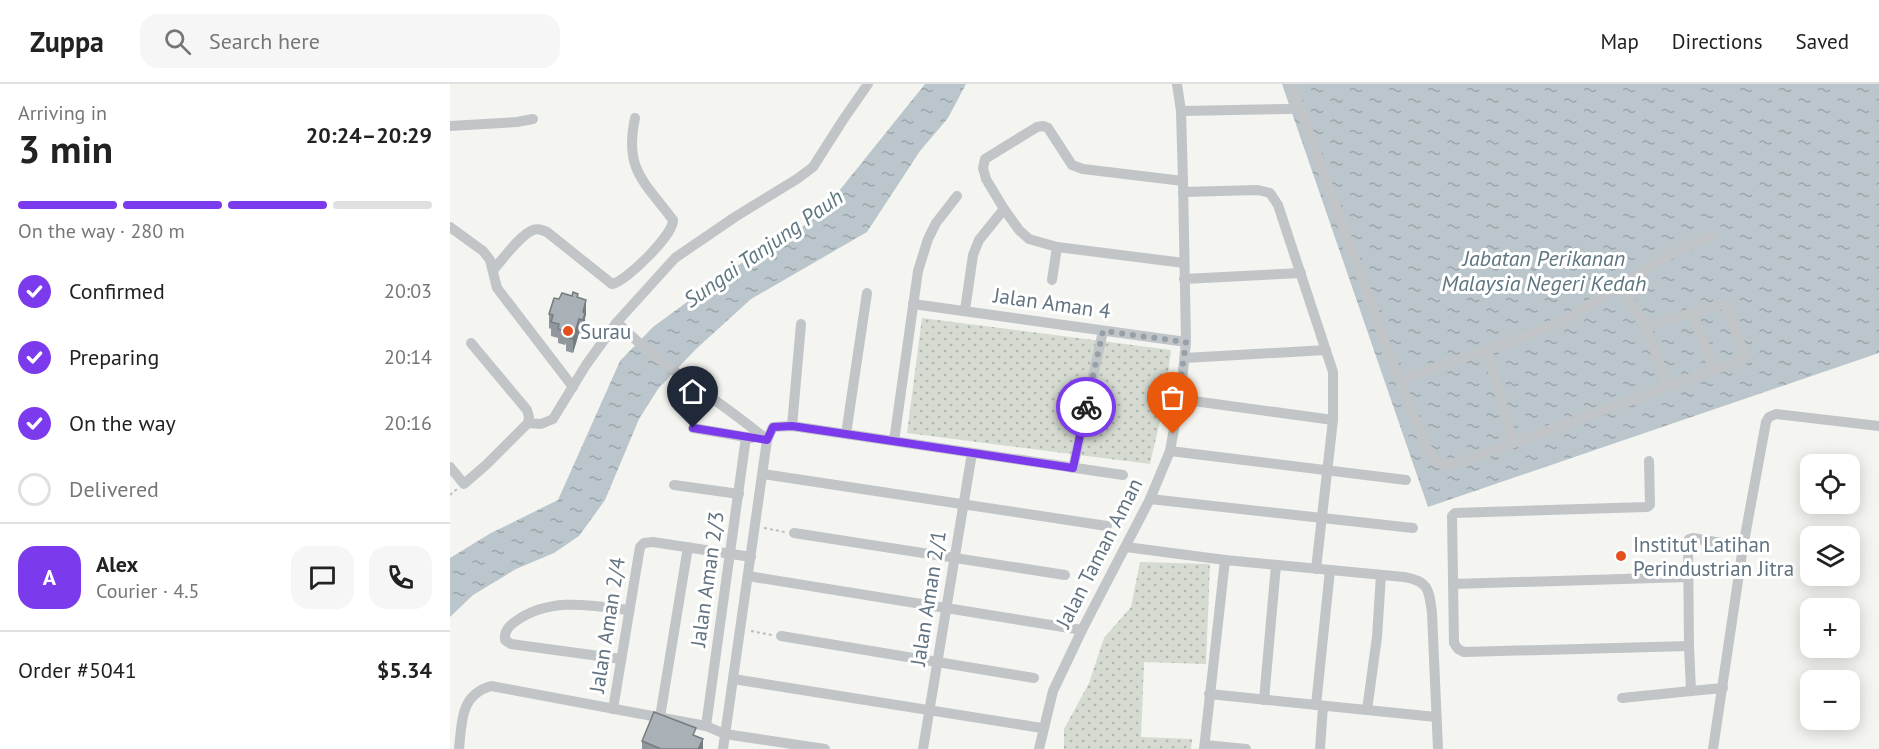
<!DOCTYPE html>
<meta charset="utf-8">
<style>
:root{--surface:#fff;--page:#f6f6f6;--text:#222;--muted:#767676;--line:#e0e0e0;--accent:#7c3aed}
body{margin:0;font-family:"PT Sans",sans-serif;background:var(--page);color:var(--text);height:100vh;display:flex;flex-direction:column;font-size:22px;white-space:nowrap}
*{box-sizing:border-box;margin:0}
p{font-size:20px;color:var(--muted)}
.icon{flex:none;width:33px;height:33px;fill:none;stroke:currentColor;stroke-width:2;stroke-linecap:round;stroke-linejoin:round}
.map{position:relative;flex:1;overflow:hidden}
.details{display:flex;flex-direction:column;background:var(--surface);width:450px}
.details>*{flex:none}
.buttons{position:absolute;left:1350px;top:370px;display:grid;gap:12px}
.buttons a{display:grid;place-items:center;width:60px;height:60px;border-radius:12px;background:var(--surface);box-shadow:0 3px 15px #0003;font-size:30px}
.pin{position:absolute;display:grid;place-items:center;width:51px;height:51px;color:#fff;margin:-62px -26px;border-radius:50% 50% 50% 0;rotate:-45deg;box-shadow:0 0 6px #0007}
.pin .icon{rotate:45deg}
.courier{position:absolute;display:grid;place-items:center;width:60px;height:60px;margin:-30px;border:4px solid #7c3aed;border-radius:50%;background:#fff;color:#222;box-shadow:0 2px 8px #0007}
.headline em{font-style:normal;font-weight:800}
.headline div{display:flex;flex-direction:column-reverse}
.headline{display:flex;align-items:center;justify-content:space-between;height:102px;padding:0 18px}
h1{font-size:39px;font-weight:800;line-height:45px}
.bar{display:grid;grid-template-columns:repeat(4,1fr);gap:9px 6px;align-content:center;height:72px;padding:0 18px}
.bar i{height:8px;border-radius:4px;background:var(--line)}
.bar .active{background:var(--accent)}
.bar p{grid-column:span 4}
.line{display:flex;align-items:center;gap:15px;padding:0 18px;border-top:2px solid var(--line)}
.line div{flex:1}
.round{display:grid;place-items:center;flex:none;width:63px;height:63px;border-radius:18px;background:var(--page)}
ol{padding:0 18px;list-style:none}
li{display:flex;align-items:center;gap:18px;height:66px}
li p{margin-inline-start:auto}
li .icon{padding:6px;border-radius:50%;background:var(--accent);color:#fff;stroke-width:4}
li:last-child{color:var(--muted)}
li i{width:33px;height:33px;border:3px solid var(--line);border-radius:50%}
header{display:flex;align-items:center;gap:36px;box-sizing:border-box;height:84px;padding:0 30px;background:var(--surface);border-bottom:2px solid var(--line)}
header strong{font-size:28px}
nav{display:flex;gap:33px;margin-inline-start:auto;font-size:21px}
.search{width:420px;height:54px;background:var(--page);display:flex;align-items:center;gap:15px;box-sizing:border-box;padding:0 21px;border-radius:18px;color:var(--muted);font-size:22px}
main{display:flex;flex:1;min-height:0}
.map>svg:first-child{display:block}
.grass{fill:url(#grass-dots)}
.water{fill:url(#water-ripples)}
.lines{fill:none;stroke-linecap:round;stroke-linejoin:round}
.path{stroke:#bbbdbf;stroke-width:2;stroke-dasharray:3 3;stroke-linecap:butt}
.minor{stroke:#c1c5c8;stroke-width:10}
.wall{fill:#91989d}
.shaded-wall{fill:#767c7f}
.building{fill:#a9b1b6;stroke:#767c7f;stroke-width:1.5}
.done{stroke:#95a0a8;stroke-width:6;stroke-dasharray:0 10.8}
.route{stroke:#7c3aed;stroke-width:8}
.poi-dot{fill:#e54f1e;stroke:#fff;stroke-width:2}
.labels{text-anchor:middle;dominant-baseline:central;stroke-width:6;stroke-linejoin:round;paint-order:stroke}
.street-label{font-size:21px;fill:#627381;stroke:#fff}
.poi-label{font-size:21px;fill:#627381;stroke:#fff;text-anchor:start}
.water-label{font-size:22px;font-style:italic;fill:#5e767f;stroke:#fff}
</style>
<header>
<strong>Zuppa</strong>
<div class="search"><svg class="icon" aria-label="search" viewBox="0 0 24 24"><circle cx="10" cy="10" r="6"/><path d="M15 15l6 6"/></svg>Search here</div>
<nav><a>Map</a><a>Directions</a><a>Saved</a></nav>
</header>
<main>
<section class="details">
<div class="headline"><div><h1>3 min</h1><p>Arriving in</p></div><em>20:24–20:29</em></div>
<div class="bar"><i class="active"></i><i class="active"></i><i class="active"></i><i></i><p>On the way · 280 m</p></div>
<ol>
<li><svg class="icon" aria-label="check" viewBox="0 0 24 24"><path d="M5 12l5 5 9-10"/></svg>Confirmed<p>20:03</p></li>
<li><svg class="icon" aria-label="check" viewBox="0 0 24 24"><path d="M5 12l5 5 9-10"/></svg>Preparing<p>20:14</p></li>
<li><svg class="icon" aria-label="check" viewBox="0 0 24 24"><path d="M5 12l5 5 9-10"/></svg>On the way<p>20:16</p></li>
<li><i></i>Delivered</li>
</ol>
<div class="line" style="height:108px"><b class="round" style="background:var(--accent);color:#fff">A</b><div><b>Alex</b><p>Courier · 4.5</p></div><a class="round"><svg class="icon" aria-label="chat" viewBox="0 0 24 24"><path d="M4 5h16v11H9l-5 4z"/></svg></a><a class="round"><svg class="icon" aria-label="phone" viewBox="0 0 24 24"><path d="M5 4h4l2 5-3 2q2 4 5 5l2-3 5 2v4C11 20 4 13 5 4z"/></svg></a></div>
<div class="line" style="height:78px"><div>Order #5041</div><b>$5.34</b></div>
</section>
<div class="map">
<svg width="1429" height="665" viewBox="0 0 1429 665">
<defs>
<pattern id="grass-dots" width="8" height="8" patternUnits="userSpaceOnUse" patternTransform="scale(1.5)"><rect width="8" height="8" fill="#d5dbd1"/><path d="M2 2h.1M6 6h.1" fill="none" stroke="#b0b6af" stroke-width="1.8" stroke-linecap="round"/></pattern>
<pattern id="water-ripples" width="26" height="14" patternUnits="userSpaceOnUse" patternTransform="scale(1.5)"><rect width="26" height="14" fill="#bac6cb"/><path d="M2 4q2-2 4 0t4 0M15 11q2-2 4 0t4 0" fill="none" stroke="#9ba5aa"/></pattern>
</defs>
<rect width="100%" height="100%" fill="#f4f4f0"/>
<g class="grass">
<path d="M472,234L721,266L714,320L700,380L457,349Z"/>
<path d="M690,478L760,480L756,580L694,578L691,653L742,655L741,665H614V645L639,599L654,554L681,523Z"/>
</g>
<g class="water">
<path d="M475,0H516L498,34L470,67L417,148L301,215L245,266L208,305L189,335L155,416L129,452L104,469L66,485L23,511L0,533V474L41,449L108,416L170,277L203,243L282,185L358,139L389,107Z"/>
<path d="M832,0H1429V269L978,423Z"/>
</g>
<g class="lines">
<g class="path">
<path d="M0,411L7,405"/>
<path d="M314,444L335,448"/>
<path d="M301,547L322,551"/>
</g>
<g class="minor">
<path d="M841,0L938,267L975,361L986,378L994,381L1014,377L1294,275V270L1277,223L1273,220L1197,242"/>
<path d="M731,27L840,25"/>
<path d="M0,42L67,38L83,35"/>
<path d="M733,97L633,85L622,81L598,44L593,42L587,43L535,75L533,84L536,95L554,125L569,146L579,155L607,163L734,179"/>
<path d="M733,108L808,106L820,109L828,121L883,288V336L866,485"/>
<path d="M0,143L33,167L40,176L47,204L123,303"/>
<path d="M44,185C53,175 70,151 83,146C88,144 92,146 97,148L162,200C177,197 224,150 223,136C194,97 174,86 185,34"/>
<path d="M734,195L851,189"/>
<path d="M602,196L607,163"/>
<path d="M1167,204C1198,234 1204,264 1217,304"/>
<path d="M463,220L736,258"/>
<path d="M515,226L523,171L529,156L554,125"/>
<path d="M1243,229L1264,287"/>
<path d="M167,238L225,174L285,133L347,95L363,83L393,36L418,0"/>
<path d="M1037,266L1063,358"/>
<path d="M735,274L876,266"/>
<path d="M950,296L1065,256L1119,234L1207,178L1232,164L1261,152"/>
<path d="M729,315L883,336"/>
<path d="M78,339L91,340L103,335L136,281L167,238C212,284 269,315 317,356"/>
<path d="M342,342L351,240"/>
<path d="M243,344L302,354"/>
<path d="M396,350L417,209"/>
<path d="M444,357L468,187L478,155L486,139L507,112"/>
<path d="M720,367L956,396"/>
<path d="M1199,377L1200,421L1197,423L1005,429L1002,432L1004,559L1008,565L1014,568L1239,562"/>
<path d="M0,383L14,400L37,380L78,339L79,333L77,326L21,259"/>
<path d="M623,384L653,247"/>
<path d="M313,390L657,442"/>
<path d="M224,401L289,410"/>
<path d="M700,415L963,444"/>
<path d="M344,449L615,491"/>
<path d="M676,463L775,476L954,493C979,497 979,506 982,529L988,665"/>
<path d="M298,492L632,546"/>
<path d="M1003,500L1239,493"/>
<path d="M331,552L584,594"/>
<path d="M171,575L61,560L55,556C54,547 59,542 66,537C100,513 140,521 178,526"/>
<path d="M283,595L592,644"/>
<path d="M1241,607L1273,604"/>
<path d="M759,610L986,633"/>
<path d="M1172,614L1241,607L1239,562L1238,458L1239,455L1243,454L1293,463"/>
<path d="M814,616L826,481"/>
<path d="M866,621L880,486"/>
<path d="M163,625L190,463L194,459L203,458L301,473"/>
<path d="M917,626L927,553L931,491"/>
<path d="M210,633L238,463"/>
<path d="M256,642L296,353"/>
<path d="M755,661L796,665"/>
<path d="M9,665C12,638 10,611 41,602L256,642L275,650L375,665"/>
<path d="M273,665L317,356L323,343L342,342L673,391"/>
<path d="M473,665L522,369"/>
<path d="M589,665L603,607L632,546L700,415L720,367L731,306L736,258L733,97L731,27L727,0"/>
<path d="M754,665L775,476"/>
<path d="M870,665L873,622"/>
<path d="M1263,665L1293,463L1316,338L1319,333L1326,330L1429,342"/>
</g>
</g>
<g class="wall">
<path d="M128,213L136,230L135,234V243L133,250L129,249L123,269L116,267V259L115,261L108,259V254L101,252V245L99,244V230L109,215Z"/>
<path d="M246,652L253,665H192V657Z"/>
</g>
<g class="shaded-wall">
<path d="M136,216V230L135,234V243L133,250V228Z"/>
<path d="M129,235V249L123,269V255Z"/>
<path d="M253,655V665H248Z"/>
</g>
<g class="building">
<path d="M123,208L128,210L127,213L136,216L133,228L135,229L133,236L129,235L123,255L116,253L119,244L116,243L115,247L108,245L109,240L101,238L103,231L99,230L104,214L109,215L112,209L122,212Z"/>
<path d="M204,628L246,644L243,651L253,655L248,665H211L192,657Z"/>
</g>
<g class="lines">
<path class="done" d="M636,323L653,247L736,258L723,350"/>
<path class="route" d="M243,344L317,356L323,343L342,342L623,384L636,323"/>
</g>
<g class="poi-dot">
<circle cx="118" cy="247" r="6"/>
<circle cx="1171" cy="472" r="6"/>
</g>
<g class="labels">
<g class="street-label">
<text transform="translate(602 219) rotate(8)">Jalan Aman 4</text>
<text transform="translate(649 469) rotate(-63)">Jalan Taman Aman</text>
<text transform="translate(257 495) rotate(-82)">Jalan Aman 2/3</text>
<text transform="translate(478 514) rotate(-81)">Jalan Aman 2/1</text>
<text transform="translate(157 541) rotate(-81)">Jalan Aman 2/4</text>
</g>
<g class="poi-label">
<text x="130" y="247">Surau</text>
<text x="1183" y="460">Institut Latihan<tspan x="1183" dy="24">Perindustrian Jitra</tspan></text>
</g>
<g class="water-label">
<text transform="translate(313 164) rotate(-35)">Sungai Tanjung Pauh</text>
<text x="1094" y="174">Jabatan Perikanan<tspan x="1094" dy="25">Malaysia Negeri Kedah</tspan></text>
</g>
</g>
</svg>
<div class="buttons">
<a><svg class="icon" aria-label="locate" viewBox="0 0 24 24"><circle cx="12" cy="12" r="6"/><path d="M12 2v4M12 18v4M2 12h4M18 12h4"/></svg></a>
<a><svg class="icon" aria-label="layers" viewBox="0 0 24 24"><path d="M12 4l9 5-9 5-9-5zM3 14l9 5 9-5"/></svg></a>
<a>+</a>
<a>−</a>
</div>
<div class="pin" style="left:723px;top:350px;background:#ea580c"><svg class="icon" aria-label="bag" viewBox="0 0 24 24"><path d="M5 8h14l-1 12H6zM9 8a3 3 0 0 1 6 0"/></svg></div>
<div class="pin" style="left:243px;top:344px;background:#1f2937"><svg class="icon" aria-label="home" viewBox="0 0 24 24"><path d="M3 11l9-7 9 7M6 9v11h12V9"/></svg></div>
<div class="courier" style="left:636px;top:323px"><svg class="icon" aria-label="bike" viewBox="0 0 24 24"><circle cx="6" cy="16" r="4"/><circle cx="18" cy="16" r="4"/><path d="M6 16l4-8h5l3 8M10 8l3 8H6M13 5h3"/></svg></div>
</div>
</main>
